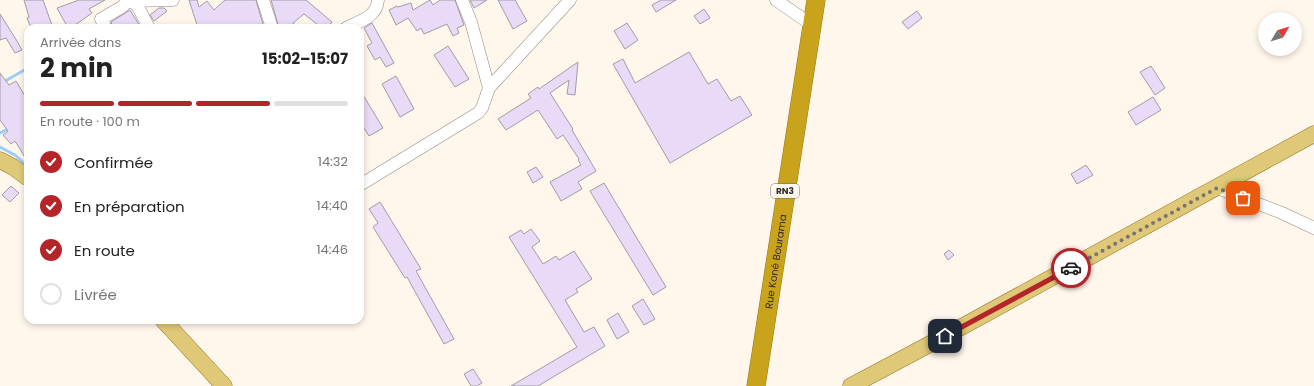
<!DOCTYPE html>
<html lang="fr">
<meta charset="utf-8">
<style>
:root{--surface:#fff;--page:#f2f2f2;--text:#222;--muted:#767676;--line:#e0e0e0;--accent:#b52429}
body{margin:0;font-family:Poppins,sans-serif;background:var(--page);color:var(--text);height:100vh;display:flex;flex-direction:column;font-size:15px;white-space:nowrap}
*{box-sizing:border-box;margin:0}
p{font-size:13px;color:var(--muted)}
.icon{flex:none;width:22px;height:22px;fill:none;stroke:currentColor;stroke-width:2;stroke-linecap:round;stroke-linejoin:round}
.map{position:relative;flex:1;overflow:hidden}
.drawer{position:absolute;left:24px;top:24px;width:340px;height:300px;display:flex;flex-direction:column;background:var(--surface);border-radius:12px;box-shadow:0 2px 6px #0003}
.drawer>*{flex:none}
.needle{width:26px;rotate:52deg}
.fabs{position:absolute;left:1258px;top:12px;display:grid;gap:8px}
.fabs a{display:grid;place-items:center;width:44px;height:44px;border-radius:50%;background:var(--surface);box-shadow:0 2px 6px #0003;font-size:20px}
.pin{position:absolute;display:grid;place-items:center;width:34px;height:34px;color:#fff;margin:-17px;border-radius:8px;box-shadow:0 2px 6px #0006}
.courier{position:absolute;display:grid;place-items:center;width:40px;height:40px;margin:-20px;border:3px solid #b52429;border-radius:50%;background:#fff;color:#222;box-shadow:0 1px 5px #0007}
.headline em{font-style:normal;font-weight:700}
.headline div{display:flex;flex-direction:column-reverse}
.headline{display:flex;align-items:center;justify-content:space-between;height:68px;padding:0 16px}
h1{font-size:26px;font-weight:700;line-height:30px}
.bar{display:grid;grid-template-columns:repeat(4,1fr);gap:6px 4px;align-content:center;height:48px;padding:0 16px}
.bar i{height:5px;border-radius:3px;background:var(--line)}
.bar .selected{background:var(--accent)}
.bar p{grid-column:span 4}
ol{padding:0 16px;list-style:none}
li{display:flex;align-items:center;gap:12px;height:44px}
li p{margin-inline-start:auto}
li .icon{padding:4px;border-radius:50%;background:var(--accent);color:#fff;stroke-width:4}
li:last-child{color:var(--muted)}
li i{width:22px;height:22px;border:2px solid var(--line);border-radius:50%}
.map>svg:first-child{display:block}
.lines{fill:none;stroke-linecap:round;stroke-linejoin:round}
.stream{stroke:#9bcdfc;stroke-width:3}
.building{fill:#e9daf7;stroke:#a19ca6}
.minor-casing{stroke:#928a81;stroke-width:13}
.major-casing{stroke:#947a22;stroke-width:17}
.highway-casing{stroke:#947a22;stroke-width:19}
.minor{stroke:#fff;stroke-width:12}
.major{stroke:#dfc877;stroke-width:16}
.highway{stroke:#caa31d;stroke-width:18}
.done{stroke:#79746f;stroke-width:4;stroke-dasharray:0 7.2}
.route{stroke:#b52429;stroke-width:5}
.labels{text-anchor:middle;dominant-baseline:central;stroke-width:3;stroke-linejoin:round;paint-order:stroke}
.shield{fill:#fff6ec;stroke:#6f6a65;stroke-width:1}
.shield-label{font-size:9px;font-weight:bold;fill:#312e2b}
.street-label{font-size:10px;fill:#312e2b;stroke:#fff6ec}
</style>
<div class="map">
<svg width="1314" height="386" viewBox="0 0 1314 386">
<rect width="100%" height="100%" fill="#fff6ec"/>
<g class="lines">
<g class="stream">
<path d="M0,84L28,68"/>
<path d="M0,133L10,128"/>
<path d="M0,147L15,155L28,167"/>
</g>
</g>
<g class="building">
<path d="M24,0H43L53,28H31L27,18L29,17Z"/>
<path d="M79,0H105L89,9L92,13L71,28H68L57,8Z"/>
<path d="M189,0H197L199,7L207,1L214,10L225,0H256L264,28H198Z"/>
<path d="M271,0H306L332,22L327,28H322L304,14L293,23L296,28H279Z"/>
<path d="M430,0L433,5L440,0H455L464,25L457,28L459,33L453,36L447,24L424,34L421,28L417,31L408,18L396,25L389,10L397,6L398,7L411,3L413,10Z"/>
<path d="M470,0H487L474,8Z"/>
<path d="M498,0H515L527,21L513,29Z"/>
<path d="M661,0H676L656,12L652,5Z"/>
<path d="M159,8H164L167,11L154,21L150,15Z"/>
<path d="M704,9L710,18L700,24L694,16Z"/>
<path d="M130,10L141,28H113L111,22Z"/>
<path d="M917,11L922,18L908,29L902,22Z"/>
<path d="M0,14L17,41L22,50L15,53L6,38L0,40Z"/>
<path d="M372,23L394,63L386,67L380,57L375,60L367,46L372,43L364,28Z"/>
<path d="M627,23L638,40L625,49L614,31Z"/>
<path d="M448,46L469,79L455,87L434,55Z"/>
<path d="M689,52L708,84L717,79L731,101L740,96L752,115L670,163L613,64L623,59L635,83Z"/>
<path d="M578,62L575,95L567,94L569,80L550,93L573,129L572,130L596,171L578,182L582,189L561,201L550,182L581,165L578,160L579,159L563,135L557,139L538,110L506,130L498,119L531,98L528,94L538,87L539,89Z"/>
<path d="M1151,66L1165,88L1155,95L1140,72Z"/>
<path d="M0,73L9,85L16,81L28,101V162L15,141L11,144L3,135L8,131L0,120Z"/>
<path d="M396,76L414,109L400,117L382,84Z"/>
<path d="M360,90L383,128L369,136L360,122Z"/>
<path d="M1153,97L1161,110L1136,125L1128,112Z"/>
<path d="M1086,165L1093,175L1077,184L1071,174Z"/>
<path d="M536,167L543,177L533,183L527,172Z"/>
<path d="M604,183L666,287L653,295L590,191Z"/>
<path d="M11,186L19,193L10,202L2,195Z"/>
<path d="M380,202L421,269L416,271L454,339L444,344L407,277L405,278L373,227L378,223L369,209Z"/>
<path d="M531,229L540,241L532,247L543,264L556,256L559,260L574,251L592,279L576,289L578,292L565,300L584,332L594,327L605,346L538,386H511L577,347L509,237L521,230L524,234Z"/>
<path d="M949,250L954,255L948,260L944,254Z"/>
<path d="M643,299L655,319L644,325L632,306Z"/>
<path d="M618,313L629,332L617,339L607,320Z"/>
<path d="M473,369L482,383L477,386H471L464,374Z"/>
</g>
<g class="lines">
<defs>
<g id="minor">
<path d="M128,0L137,5L149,28"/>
<path d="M263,0L272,28"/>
<path d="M462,0L471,22L489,88"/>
<path d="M776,0L812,25"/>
<path d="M106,28L101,19L122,7L128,1L173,0"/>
<path d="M346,28C360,21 377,17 378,0"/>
<path d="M360,185L478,113L482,108L489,88L570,0"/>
<path d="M1217,188L1282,213L1314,228"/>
</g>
<g id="major">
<path d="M0,160L13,167L28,178"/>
<path d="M163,320L224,386"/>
<path d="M851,386L945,336L1314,134"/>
</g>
<g id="highway">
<path id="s1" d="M756,386L816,0"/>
</g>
</defs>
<use href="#minor" class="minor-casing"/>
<use href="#major" class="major-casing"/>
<use href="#highway" class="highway-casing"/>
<use href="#minor" class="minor"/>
<use href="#major" class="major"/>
<use href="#highway" class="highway"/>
</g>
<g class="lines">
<path class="done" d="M1071,268L1217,188L1243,198"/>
<path class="route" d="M945,336L1071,268"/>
</g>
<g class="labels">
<rect class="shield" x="771" y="184" width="28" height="14" rx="3"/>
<g class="shield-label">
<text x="785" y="191">RN3</text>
</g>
<g class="street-label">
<text stroke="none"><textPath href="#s1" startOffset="126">Rue Koné Bourama</textPath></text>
</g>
</g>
</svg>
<div class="fabs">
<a><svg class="needle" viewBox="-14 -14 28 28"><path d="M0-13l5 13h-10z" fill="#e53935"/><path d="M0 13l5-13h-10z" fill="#767676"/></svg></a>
</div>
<div class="pin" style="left:1243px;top:198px;background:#ea580c"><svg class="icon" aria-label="bag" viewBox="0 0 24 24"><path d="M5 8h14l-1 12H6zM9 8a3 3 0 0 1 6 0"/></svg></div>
<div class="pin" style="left:945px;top:336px;background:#1f2937"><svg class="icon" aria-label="home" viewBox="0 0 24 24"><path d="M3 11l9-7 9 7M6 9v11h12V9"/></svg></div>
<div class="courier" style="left:1071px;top:268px"><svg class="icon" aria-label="car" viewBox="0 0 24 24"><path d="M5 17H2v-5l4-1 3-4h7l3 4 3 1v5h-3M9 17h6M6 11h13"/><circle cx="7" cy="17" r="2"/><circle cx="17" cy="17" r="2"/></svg></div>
<section class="drawer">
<div class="headline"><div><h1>2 min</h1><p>Arrivée dans</p></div><em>15:02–15:07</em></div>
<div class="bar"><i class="selected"></i><i class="selected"></i><i class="selected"></i><i></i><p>En route · 100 m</p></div>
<ol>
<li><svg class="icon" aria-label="check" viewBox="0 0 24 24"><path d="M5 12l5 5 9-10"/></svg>Confirmée<p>14:32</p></li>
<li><svg class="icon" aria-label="check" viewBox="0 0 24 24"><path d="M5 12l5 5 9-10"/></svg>En préparation<p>14:40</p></li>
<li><svg class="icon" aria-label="check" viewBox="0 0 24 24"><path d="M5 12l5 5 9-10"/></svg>En route<p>14:46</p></li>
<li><i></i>Livrée</li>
</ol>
</section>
</div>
